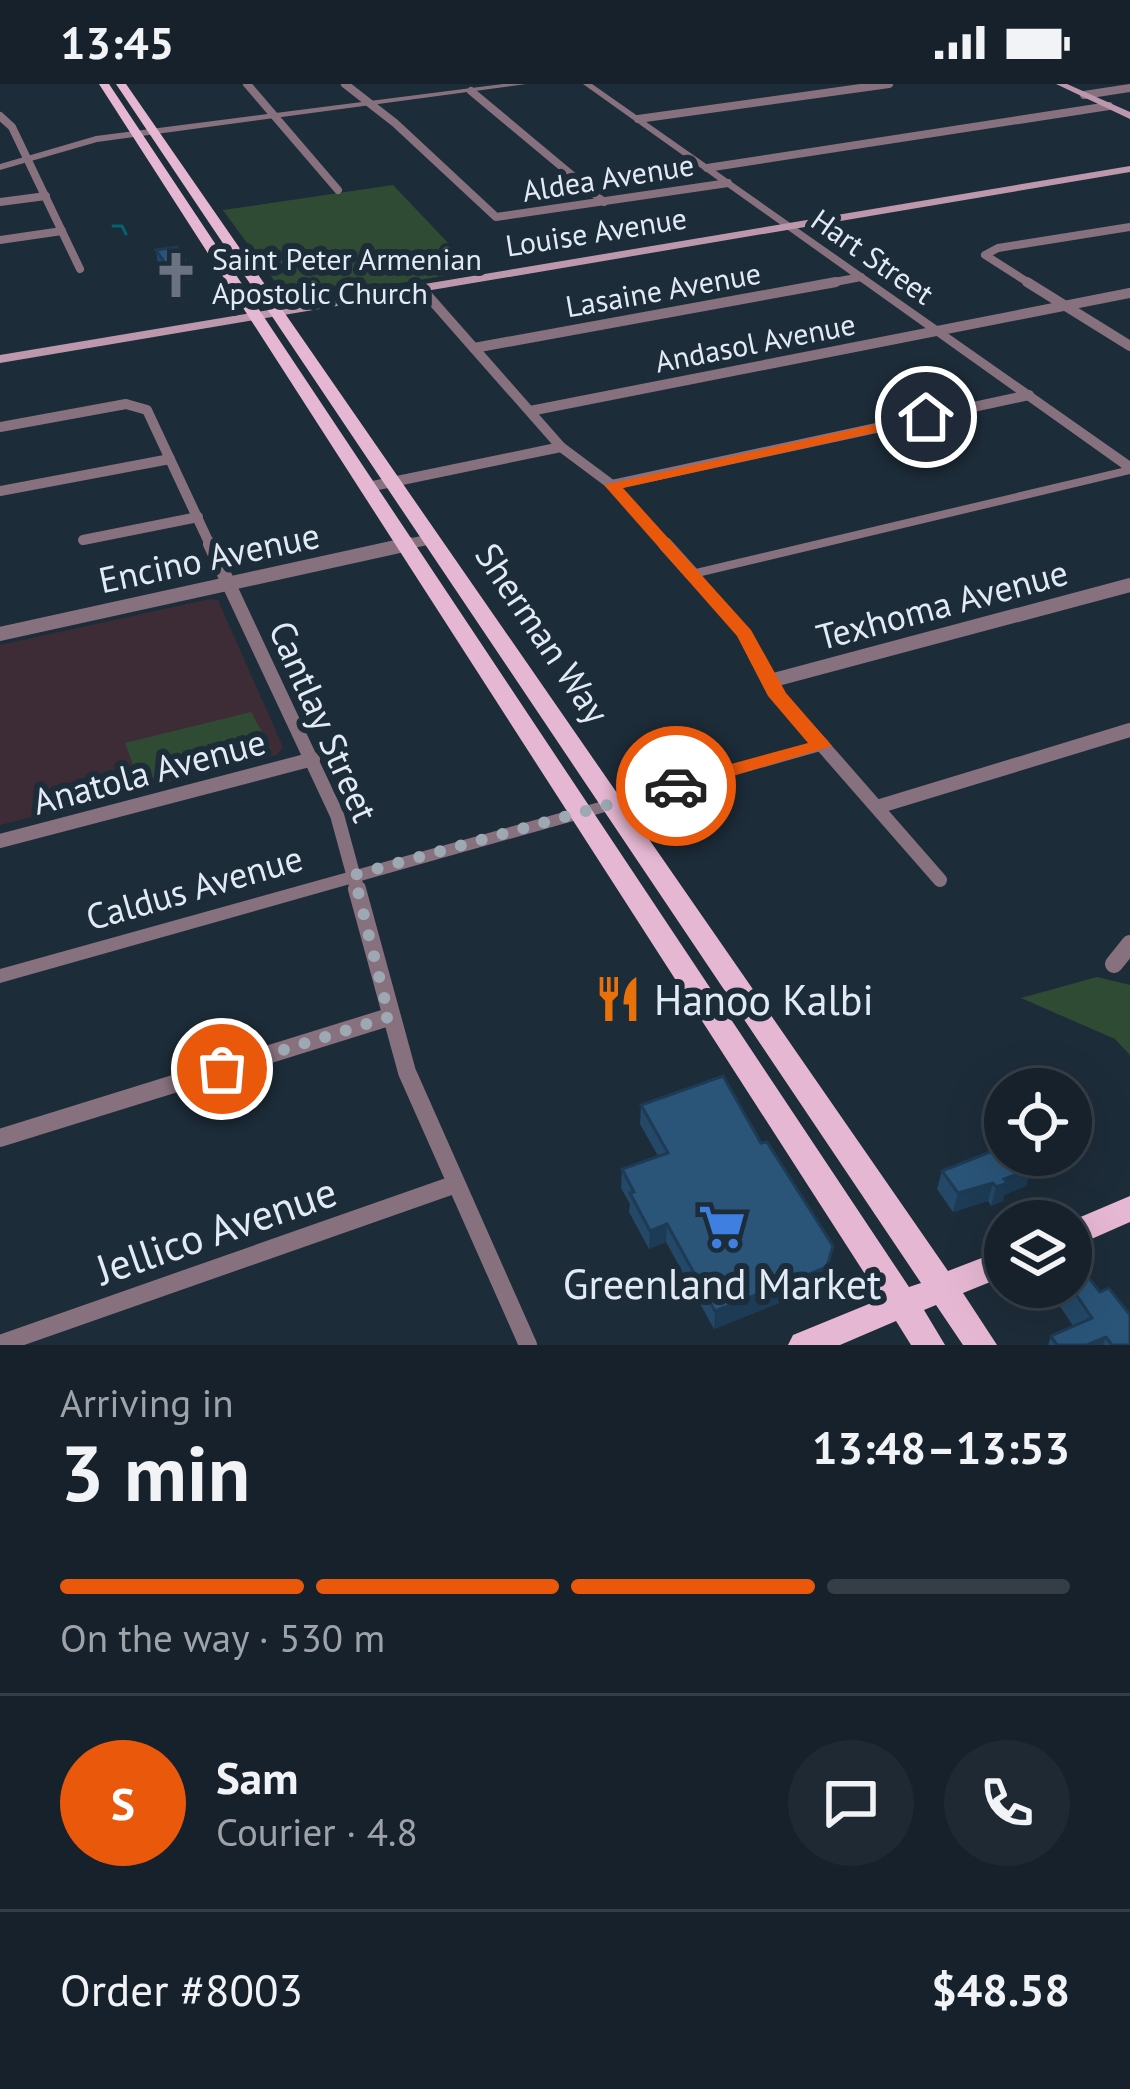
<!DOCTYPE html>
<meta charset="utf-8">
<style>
:root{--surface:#16212b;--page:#1f2933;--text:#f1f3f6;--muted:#9ea3a9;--line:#353e47;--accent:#ea580c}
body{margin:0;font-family:"PT Sans",sans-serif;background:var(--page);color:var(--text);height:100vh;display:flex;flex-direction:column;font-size:45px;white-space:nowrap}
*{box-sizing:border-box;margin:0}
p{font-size:39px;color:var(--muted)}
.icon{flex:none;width:66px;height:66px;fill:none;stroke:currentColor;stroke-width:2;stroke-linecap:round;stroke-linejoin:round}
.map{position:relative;height:1261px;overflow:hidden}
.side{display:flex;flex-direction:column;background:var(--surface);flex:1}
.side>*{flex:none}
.fabs{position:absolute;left:984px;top:984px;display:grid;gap:24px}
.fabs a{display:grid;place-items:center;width:108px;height:108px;border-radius:50%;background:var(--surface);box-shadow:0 12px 48px #0002,0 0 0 3px var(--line);font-size:60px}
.pin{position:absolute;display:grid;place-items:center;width:102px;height:102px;color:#fff;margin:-51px;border:6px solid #fff;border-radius:50%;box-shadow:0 3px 12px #0007}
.courier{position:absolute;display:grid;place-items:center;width:120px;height:120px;margin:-60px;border:9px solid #ea580c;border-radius:50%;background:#fff;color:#222;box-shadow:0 3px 15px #0007}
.head em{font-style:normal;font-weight:700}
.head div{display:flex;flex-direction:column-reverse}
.head{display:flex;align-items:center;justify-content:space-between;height:204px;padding:0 60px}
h1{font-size:78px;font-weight:700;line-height:90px}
.bar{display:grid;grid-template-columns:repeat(4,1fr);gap:18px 12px;align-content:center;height:144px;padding:0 60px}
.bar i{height:15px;border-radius:9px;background:var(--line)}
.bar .current{background:var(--accent)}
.bar p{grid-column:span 4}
.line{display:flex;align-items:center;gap:30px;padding:0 60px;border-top:3px solid var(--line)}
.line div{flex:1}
.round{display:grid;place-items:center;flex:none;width:126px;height:126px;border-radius:63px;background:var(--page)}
.status{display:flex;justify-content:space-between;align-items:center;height:84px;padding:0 60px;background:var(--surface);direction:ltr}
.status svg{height:33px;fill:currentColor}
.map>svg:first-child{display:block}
.education{fill:#3d2c35}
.green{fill:#304b34}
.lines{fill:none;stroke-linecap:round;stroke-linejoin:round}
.stream{stroke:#07616f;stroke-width:3}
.minor-far3{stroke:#88717e;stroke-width:8}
.minor-far2{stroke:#88717e;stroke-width:10}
.minor-far1{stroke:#88717e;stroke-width:14}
.minor{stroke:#88717e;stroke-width:18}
.tertiary{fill:#88717e;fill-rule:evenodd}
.secondary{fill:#bd98ad;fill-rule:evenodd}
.primary{fill:#e6b7d2;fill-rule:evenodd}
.wall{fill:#244867}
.shaded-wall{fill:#1d3b54}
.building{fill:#2a5478;stroke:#1d3b54;stroke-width:3}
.route{fill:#ea580c}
.done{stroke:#9da8b3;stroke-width:12;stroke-dasharray:0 21.6}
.labels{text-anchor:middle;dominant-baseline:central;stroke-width:12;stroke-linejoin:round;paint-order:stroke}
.far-street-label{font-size:30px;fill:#e2ebf5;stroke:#1d2c39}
.far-poi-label{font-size:30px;fill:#e2ebf5;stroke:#1d2c39;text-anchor:start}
.street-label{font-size:36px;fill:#e2ebf5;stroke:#1d2c39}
.near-poi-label{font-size:42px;fill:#e2ebf5;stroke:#1d2c39;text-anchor:start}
.near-street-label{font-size:42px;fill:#e2ebf5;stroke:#1d2c39}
</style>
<div class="status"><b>13:45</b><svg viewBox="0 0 49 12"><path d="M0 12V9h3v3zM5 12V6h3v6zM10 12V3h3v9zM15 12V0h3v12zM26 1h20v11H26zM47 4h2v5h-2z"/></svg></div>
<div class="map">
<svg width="1130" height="1261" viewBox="0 0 1130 1261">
<rect width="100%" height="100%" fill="#1d2c39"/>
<path class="education" d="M210,515L218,516L283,663L277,671L0,741V561Z"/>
<g class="green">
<path d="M393,101L452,163L446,165L468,188L289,217L223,126Z"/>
<path d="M251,628L271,664L139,698L125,659Z"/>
<path d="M1097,893L1130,901V971L1115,955L1021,914Z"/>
</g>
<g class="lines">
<path class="stream" d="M113,142H122L126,150"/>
<g class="minor-far3">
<path d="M247,0L338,106"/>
<path d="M345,0L395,39L496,133L728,99"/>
<path d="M471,7L604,118"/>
<path d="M1084,11L1130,4"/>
<path d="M0,32L12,43L80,185"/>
<path d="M638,35L889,0"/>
<path d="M707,84L1109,22"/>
<path d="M0,118L46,112"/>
<path d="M0,156L62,147"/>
<path d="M819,201L861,193"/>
<path d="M1032,201L985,171L998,164L1130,143"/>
</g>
<g class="minor-far2">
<path d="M1027,198L1130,262"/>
<path d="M421,204L561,363L612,401L668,463"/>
<path d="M474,264L836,198"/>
<path d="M530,327L1130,209"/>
<path d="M0,343L126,320L147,326L211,463"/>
<path d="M612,401L1029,311"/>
<path d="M368,403L561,363"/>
<path d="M0,407L170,375"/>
<path d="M83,456L198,433"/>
<path d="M395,463L431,455"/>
</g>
<g class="minor-far1">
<path d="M210,460L337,731L358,808"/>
<path d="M665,460L692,490"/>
<path d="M0,550L409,460"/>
<path d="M770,597L1130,501"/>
<path d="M822,661L940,796"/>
<path d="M877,723L1130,646"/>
<path d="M0,757L313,675"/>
</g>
<g class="minor">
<path d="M357,805L407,988L528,1261"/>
<path d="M1114,880L1130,860"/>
<path d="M0,1054L389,933"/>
<path d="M0,1260L456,1100"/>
</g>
<g class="tertiary">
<path d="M503,0H526L97,58L0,86V80L96,52Z"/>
<path d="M583,0H592L1130,377V390L702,492L750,547L785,610L828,657L830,661L828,665L0,899V885L811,659L770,612L738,552L687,493L685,490L687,487L1122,384Z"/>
</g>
<g class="secondary">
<path d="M1056,0H1067L1130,28V35Z"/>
<path d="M1130,82V88L0,279V271Z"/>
</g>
<g class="primary">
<path d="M99,0H109L909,1203L921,1199L116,0H126L948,1187L1005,1165V1192L963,1209L997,1261H963L936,1221L924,1226L945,1261H911L896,1237L840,1261H788L793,1251L881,1215Z"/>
<path d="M1130,1112V1138L1071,1164V1137Z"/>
</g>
</g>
<g class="wall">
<path d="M156,166L188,181L190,195L171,199L158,180Z"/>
<path d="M641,1021L761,1059L833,1162L824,1201L714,1245L666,1158L649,1165L629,1128L630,1120L621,1104L622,1085L658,1072L640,1040Z"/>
<path d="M1005,1071H1030L1026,1102L1004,1111L1003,1117L991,1122L988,1117L953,1128L937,1105L942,1087Z"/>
<path d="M1054,1203H1071L1100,1208L1130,1261H1048L1051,1252L1073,1242L1052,1210Z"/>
</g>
<g class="shaded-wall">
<path d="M188,181L190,195L171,199L169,185Z"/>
<path d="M1030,1071L1025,1086L1032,1084L1026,1102L1004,1111L1003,1117L991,1122L996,1103L1023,1072Z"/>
<path d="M993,1099L988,1117L953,1128L958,1109Z"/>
<path d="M667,1140L666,1158L649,1165L650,1147Z"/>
<path d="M833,1162L824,1201L714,1245L715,1227Z"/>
<path d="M1106,1253L1103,1261H1087Z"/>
</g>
<g class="building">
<path d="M177,163L188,181L169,185L156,166Z"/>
<path d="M723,992L761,1059L767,1058L833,1162L827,1183L715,1227L667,1140L650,1147L630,1109L634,1108L622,1085L668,1069L641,1021Z"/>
<path d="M1005,1062V1071H1026L1023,1072L1032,1084L1004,1095L1008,1099L996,1103L993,1099L958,1109L942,1087Z"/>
<path d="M1077,1179L1100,1208L1109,1204L1130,1231V1261H1112L1106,1253L1087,1261H1057L1051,1252L1092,1234L1071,1203V1181Z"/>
</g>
<path class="route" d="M926,329L931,336L623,404L751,546L786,609L832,662L683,707H669V697L808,659L768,612L737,552L604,401Z"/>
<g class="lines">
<path class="done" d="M222,985L389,933L354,791L676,702"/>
</g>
<defs>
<symbol id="church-bare" viewBox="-9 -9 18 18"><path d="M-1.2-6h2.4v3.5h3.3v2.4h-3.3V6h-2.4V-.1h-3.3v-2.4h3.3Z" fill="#6b7280" stroke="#1d2c39" stroke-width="2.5" paint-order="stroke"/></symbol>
<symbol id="restaurant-bare" viewBox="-9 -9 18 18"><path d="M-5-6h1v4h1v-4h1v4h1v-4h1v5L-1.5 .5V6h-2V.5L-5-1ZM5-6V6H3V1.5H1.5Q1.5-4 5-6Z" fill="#e8710a" stroke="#1d2c39" stroke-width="2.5" paint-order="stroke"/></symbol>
<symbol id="supermarket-bare" viewBox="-9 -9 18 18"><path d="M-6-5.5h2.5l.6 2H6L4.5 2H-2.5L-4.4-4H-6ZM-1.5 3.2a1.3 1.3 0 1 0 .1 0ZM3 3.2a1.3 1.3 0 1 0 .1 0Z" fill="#3f7fe0" stroke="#1d2c39" stroke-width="2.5" paint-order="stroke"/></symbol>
</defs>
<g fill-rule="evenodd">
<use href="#church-bare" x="143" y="158" width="66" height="66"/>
<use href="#restaurant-bare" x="585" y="882" width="66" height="66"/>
<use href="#supermarket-bare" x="689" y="1110" width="66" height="66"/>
</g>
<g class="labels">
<g class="far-street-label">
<text transform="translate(608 93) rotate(-9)">Aldea Avenue</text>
<text transform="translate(596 147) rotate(-9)">Louise Avenue</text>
<text transform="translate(873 172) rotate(35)">Hart Street</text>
<text transform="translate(663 205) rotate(-10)">Lasaine Avenue</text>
<text transform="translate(755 258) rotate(-11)">Andasol Avenue</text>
</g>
<g class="far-poi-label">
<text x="212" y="174">Saint Peter Armenian<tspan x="212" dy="34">Apostolic Church</tspan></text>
</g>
<g class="street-label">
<text transform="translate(209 473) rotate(-12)">Encino Avenue</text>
<text transform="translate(942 520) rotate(-15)">Texhoma Avenue</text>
<text transform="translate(543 549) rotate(56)">Sherman Way</text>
<text transform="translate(324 637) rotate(66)">Cantlay Street</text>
<text transform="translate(149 687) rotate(-15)">Anatola Avenue</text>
<text transform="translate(194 803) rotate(-16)">Caldus Avenue</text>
</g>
<g class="near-poi-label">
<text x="654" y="915">Hanoo Kalbi</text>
<text x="722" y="1199" text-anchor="middle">Greenland Market</text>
</g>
<g class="near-street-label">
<text transform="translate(216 1146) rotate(-19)">Jellico Avenue</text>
</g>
</g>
</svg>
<div class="fabs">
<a><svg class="icon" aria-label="locate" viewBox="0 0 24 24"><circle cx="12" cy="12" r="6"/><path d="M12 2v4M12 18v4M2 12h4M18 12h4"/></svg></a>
<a><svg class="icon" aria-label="layers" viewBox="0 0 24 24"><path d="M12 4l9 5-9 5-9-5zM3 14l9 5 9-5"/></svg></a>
</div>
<div class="pin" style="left:222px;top:985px;background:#ea580c"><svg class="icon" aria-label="bag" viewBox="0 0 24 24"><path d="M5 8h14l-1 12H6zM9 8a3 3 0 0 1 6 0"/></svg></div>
<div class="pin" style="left:926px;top:333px;background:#1f2937"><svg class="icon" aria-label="home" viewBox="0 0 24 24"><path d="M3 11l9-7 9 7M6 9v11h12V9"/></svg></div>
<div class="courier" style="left:676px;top:702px"><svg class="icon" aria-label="car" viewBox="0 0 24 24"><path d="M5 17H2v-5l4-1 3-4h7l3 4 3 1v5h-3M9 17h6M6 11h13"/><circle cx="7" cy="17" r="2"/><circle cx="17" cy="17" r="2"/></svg></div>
</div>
<section class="side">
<div class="head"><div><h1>3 min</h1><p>Arriving in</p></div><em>13:48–13:53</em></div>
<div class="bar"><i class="current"></i><i class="current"></i><i class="current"></i><i></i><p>On the way · 530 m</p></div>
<div class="line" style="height:216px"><b class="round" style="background:var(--accent);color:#fff">S</b><div><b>Sam</b><p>Courier · 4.8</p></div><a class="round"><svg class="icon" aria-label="chat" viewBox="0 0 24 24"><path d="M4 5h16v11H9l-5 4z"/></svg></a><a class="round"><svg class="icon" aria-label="phone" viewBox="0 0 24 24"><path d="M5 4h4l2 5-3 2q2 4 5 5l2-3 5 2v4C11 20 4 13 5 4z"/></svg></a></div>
<div class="line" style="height:156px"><div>Order #8003</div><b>$48.58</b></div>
</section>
